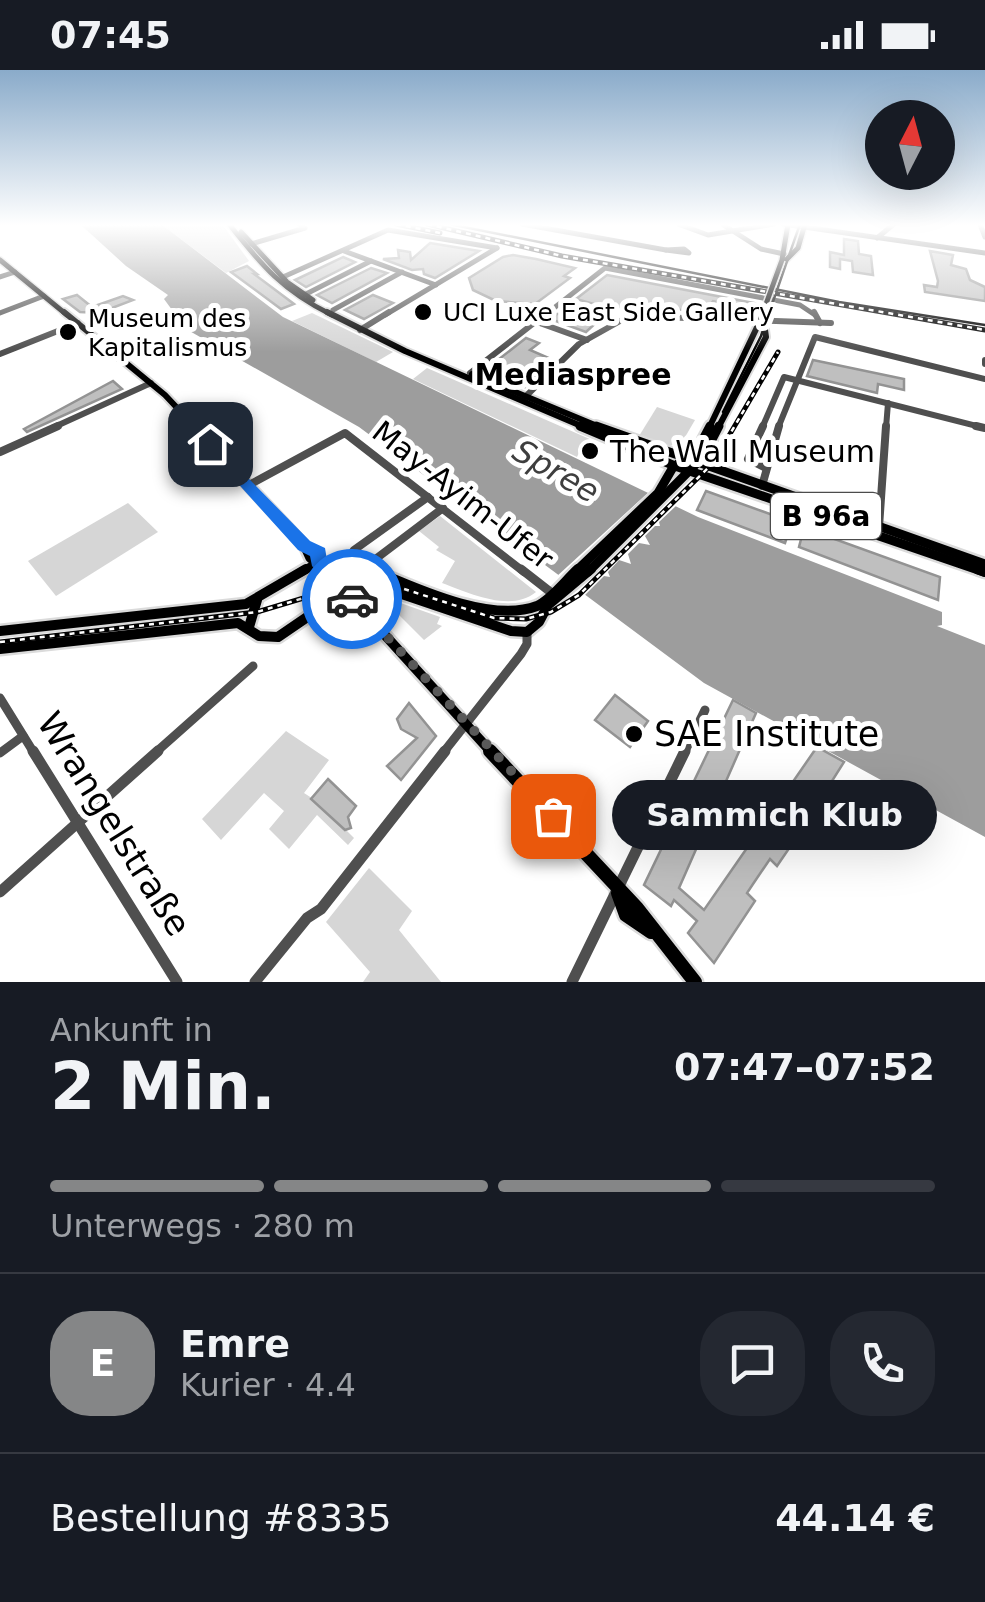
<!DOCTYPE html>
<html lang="de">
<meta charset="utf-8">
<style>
:root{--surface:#171b24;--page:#242831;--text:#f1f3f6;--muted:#9ea1a6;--line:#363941;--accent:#858687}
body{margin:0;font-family:"DejaVu Sans",sans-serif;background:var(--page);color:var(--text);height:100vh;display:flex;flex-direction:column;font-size:38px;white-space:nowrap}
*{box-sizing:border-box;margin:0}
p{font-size:32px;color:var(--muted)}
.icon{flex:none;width:55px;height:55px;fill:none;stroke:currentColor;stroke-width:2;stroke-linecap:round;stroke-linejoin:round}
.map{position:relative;height:912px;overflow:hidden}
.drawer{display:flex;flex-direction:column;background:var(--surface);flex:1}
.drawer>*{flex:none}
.needle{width:65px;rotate:6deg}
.tools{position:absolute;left:865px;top:30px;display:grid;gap:20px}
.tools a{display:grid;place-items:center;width:90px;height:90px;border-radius:50%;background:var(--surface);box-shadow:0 10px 40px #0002;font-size:50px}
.pin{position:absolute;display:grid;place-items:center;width:85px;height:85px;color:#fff;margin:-42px;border-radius:20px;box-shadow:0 5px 15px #0006}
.courier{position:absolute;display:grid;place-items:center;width:100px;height:100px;margin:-50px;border:8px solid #1a73e8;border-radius:50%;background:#fff;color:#222;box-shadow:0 2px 12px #0007}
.bubble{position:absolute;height:70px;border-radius:35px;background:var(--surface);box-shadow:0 10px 40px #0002;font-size:32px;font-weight:800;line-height:70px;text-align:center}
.summary em{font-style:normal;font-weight:800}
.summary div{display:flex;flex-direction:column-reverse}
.summary{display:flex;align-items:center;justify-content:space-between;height:170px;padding:0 50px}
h1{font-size:65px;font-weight:800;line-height:75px}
.bar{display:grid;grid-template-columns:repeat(4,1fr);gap:15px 10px;align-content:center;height:120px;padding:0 50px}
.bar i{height:12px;border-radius:8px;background:var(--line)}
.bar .current{background:var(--accent)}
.bar p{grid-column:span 4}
.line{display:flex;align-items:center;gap:25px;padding:0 50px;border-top:2px solid var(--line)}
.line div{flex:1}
.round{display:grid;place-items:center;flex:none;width:105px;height:105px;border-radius:40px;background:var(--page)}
.status{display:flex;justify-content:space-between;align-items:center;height:70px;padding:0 50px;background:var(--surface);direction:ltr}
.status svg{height:28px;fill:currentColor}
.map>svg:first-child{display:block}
.green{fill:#d6d6d6}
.water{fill:#9d9d9d}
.pier{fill:#fff}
.building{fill:#bfbfbf;stroke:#939393;stroke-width:2.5}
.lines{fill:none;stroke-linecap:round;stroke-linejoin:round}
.major-far4-casing{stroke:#dbdbdb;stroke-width:8}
.major-far3-casing{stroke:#dbdbdb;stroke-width:10}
.major-far2-casing{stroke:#dbdbdb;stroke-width:14}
.major-far1-casing{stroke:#dbdbdb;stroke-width:15}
.major-casing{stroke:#dbdbdb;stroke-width:19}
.minor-far4{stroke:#4f4f4f;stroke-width:5}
.minor-far3{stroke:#4f4f4f;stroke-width:6}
.minor-far2{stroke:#4f4f4f;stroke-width:8}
.minor-far1{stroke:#4f4f4f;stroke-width:9}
.minor{stroke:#4f4f4f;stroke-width:11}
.major-far4{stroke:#000;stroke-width:5}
.major-far3{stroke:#000;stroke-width:6}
.major-far2{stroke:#000;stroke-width:9}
.major-far1{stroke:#000;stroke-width:10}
.major{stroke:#000;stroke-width:14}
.tram{stroke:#000;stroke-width:2.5}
.rail-casing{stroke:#000;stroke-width:5}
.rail{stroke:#fff;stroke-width:2.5;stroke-dasharray:5;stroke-linecap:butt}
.major-bridge-far1-casing{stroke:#dbdbdb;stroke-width:8;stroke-linecap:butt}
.major-bridge-casing{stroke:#dbdbdb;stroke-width:10;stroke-linecap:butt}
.major-bridge-far1{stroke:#000;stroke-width:5}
.major-bridge{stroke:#000;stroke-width:6}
.route{fill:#1a73e8}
.done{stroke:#595959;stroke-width:10;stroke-dasharray:0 18}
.poi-dot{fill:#000;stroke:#fff;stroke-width:4}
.labels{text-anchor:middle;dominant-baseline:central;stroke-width:10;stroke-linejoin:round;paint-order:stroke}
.far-poi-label{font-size:25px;fill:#000;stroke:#fff;text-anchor:start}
.shield{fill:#fff;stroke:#4c4c4c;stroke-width:2.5}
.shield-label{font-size:28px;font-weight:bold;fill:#000}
.far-quarter-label{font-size:30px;font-weight:bold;fill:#000;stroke:#fff}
.poi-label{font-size:30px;fill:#000;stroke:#fff;text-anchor:start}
.street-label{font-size:30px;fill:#000;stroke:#fff}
.water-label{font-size:32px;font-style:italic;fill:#3e3e3e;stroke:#fff}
.near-poi-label{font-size:35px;fill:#000;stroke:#fff;text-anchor:start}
.near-street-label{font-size:35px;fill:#000;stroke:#fff}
</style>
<div class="status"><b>07:45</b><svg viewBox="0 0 49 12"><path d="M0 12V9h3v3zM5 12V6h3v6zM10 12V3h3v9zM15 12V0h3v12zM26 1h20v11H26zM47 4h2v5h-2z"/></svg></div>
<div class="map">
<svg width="985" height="912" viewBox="0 0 985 912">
<rect width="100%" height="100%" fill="#fff"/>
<g class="green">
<path d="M161,154H222L249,191L226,203Z"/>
<path d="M312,243L393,282L376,292L292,251Z"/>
<path d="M427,298L592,370L587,376L583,374L577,387L413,309Z"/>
<path d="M657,337L695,350L681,374L665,376L639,366Z"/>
<path d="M128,433L158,462L56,526L28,491Z"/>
<path d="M440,446L536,522C511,543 469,523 442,513L455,491L436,480L439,477L419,461Z"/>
<path d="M392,530L440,547L437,554L442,556L424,570L389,535Z"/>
<path d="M286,661L329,690L304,723L318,732L354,768L348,775L317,745L289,779L269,759L284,741L264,723L221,770L202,749Z"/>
<path d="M369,798L412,841L399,860L441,912H363L370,902L326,852Z"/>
</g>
<path class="water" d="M80,154H161L283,247L698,447L942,542V555L937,556L985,575V767L704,613L359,357L186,259L164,229L168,225L126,196Z"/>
<path class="pier" d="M651,420L677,435L659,452L660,456H655L645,466L650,475L639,473L628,484L631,494L619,490L608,502L610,507L604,506L582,528L556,507Z"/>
<g class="building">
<path d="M844,169L858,171L859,184L871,186L873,205L853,202L852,191L840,189V199L830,197V182L844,185Z"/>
<path d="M430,173L479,181L435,208L424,204L423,199L412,200L383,189L399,188L398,180L410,182L411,190Z"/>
<path d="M930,181L953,185L951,195L966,199L970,210L985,217V231L925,222L924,215L937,217L938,211Z"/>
<path d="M513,185L536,189L575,198L564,206L570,208L535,234L496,231L473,220L469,208L503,187Z"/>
<path d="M343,187L355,192L306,217L295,210Z"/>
<path d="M247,196L257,204H254L294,234L281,239L231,202Z"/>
<path d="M371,198L387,203L332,233L317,225Z"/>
<path d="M607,205L759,234L757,239L713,231L706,241L601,236L576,229Z"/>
<path d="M77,225L92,237L123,226L133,230L99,243L80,242L63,229Z"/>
<path d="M373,225L393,233L364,249L345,240Z"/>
<path d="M582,243L600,249L586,262L550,249L557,244Z"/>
<path d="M526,268L539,273L530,280L553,290L525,317L485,300Z"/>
<path d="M813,290L904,309V320L878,314L877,323L807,306Z"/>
<path d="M113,311L122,319L27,362L24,359Z"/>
<path d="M706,421L792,452L785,473L697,440Z"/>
<path d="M804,458L940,507L938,530L799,477Z"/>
<path d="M615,625L648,651L630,677L595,650Z"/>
<path d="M733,630L756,643L679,818L704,840L817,677L844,692L815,738L807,732L782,770L790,777L777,796L770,789L753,814L747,823L755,831L714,893L688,863L697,851L674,830L671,836L644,815Z"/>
<path d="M409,633L436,666L401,710L387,696L417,668L401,659L397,649Z"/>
<path d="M328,709L356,736L348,747L351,758L345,760L311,729Z"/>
</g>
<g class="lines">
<defs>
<g id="major-far4">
<path d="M229,154C262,196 283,221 332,245"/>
<path d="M241,162L287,212L313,230"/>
<path d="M0,190L67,245"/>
<path d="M782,190L788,154"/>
<path d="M786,190L798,178L805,154"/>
</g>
<g id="major-far3">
<path d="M64,242L165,325L196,358"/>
<path d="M327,242L405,281L586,358"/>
<path d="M472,304L602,358"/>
<path d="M709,358L759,253"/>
<path d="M718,358L766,267L764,253"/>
</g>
<g id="major-far2">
<path d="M193,356L304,475L310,488L327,502"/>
<path d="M580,356L675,396L984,502"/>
<path d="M596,356L985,494"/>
<path d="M301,502C327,486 349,491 376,502"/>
<path d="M575,502L658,423L672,399L701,373L710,356"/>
<path d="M588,502L703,387L719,356"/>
</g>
<g id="major-far1">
<path d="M325,499L492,683"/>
<path d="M370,499C413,517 490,554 537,536C551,530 566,510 578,499"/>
<path d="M977,499L985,502"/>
<path d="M249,557L257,530"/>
<path d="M0,561L246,534L306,499"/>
<path d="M0,579L238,553L259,566L278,567L338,526L387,519L511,561L527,562L539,552L548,535L591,499"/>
</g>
<g id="major">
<path d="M490,681L637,838L695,912"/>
<path d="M618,823L626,845L651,862"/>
</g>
</defs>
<use href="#major-far4" class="major-far4-casing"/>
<use href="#major-far3" class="major-far3-casing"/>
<use href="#major-far2" class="major-far2-casing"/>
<use href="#major-far1" class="major-far1-casing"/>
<use href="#major" class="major-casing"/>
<g class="minor-far4">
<path d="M522,154L666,180"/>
<path d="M678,154L708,165L774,154"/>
<path d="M722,154L761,179L784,184"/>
<path d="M783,154L985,183"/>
<path d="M980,154L985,167"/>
<path d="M877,168L894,154"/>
<path d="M251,174L305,158L299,154"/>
<path d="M684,179L689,183L666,180Z"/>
<path d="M344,181L436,215"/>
<path d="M0,207L15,202"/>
<path d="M283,207L388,160L497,178"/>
<path d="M304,225L371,191"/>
<path d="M333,240L402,202"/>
<path d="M0,243L44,226"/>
<path d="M385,245L497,178"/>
<path d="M545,245L605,198L800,235L815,245"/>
<path d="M640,245H665"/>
</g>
<g class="minor-far3">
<path d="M814,242L820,253"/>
<path d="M537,252L587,270"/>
<path d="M360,260L389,242"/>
<path d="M0,284L78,253"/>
<path d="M985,290V294"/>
<path d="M470,303L548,242"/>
<path d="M523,329L579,274L629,246L831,253"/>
<path d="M52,358L151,313"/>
<path d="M762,358L784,307L985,358"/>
<path d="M778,358L815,267L985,309"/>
<path d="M886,358L888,333"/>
</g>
<g class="minor-far2">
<path d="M763,356L748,389L766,398"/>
<path d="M976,356L985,358"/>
<path d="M0,382L58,356"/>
<path d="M249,415L345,363L524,502"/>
<path d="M762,416L779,356"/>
<path d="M879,457L886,356"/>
<path d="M347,491L354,480L428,427"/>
<path d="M365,497L443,438"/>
</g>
<g class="minor-far1">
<path d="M521,499L553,524"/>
<path d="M0,628L34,683"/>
<path d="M0,683L23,666"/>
<path d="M155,683L253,596"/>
<path d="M443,683L521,584L527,574V562"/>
<path d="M684,683L705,640"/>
</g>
<g class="minor">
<path d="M33,681L177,912"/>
<path d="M0,822L158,681"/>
<path d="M255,912L307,848L321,839L445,681"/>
<path d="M572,912L685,681"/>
</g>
<use href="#major-far4" class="major-far4"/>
<use href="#major-far3" class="major-far3"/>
<use href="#major-far2" class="major-far2"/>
<use href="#major-far1" class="major-far1"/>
<use href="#major" class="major"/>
<g class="tram">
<path d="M449,154L839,232L985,255"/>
<path d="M723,342L761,266L800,154"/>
</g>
<defs>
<g id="rail">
<path d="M396,154L440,163"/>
<path d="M427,154L562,186L985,260"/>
<path d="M0,572L257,542L337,518L367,514L401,518L494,548L526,549L551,542L579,525L713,393L778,282"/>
</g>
</defs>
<use href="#rail" class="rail-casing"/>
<use href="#rail" class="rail"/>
<defs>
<path id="major-bridge-far1" d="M762,245L782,190"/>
<path id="major-bridge" d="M759,253L763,242"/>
</defs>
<use href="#major-bridge-far1" class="major-bridge-far1-casing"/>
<use href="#major-bridge" class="major-bridge-casing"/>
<use href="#major-bridge-far1" class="major-bridge-far1"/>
<use href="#major-bridge" class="major-bridge"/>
</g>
<linearGradient id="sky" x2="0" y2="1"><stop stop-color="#8aabca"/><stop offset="0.55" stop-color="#fff"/><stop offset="1" stop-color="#fff" stop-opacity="0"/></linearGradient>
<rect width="985" height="282" fill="url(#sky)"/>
<path class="route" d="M210,369L310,471L325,478L327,490L359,524V535H346L312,496L310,486L298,480L205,377L203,374Z"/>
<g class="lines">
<path class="done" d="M352,529L553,746"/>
</g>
<g class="poi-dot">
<circle cx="423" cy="242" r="10"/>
<circle cx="68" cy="262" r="10"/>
<circle cx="590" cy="381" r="10"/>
<circle cx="634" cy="664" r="10"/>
</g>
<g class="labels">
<g class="far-poi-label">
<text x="443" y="242">UCI Luxe East Side Gallery</text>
<text x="88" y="248">Museum des<tspan x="88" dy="29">Kapitalismus</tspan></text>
</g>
<rect class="shield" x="771" y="423" width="110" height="46" rx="8"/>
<g class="shield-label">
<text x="826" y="446">B 96a</text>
</g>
<g class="far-quarter-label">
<text x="573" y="304">Mediaspree</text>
</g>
<g class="poi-label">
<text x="610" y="381">The Wall Museum</text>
</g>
<g class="street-label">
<text transform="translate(463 425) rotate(38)">May-Ayim-Ufer</text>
</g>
<g class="water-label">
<text transform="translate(556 401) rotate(30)">Spree</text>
</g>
<g class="near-poi-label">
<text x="654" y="664">SAE Institute</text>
</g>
<g class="near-street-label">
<text transform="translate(114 754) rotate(58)">Wrangelstraße</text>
</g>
</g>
</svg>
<div class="tools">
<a><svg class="needle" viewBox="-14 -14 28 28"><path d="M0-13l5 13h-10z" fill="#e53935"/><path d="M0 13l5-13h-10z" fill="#9ea1a6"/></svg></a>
</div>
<div class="pin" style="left:553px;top:746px;background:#ea580c"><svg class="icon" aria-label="bag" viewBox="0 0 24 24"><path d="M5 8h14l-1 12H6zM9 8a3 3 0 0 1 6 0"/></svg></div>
<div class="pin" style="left:210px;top:374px;background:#1f2937"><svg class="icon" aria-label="home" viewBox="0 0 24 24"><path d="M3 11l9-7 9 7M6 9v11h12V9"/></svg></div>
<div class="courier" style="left:352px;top:529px"><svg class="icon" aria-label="car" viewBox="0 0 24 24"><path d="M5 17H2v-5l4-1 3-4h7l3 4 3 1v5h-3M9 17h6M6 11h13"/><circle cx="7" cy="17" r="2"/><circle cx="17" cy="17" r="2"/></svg></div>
<div class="bubble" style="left:612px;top:710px;width:325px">Sammich Klub</div>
</div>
<section class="drawer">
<div class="summary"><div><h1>2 Min.</h1><p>Ankunft in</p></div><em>07:47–07:52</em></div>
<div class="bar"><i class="current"></i><i class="current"></i><i class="current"></i><i></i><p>Unterwegs · 280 m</p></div>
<div class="line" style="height:180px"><b class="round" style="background:var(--accent);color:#fff">E</b><div><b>Emre</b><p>Kurier · 4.4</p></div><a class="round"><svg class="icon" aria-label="chat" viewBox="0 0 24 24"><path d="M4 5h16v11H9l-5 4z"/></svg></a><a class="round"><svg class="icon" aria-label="phone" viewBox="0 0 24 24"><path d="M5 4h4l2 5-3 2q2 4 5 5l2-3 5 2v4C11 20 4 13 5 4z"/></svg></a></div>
<div class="line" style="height:130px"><div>Bestellung #8335</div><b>44.14 €</b></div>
</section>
